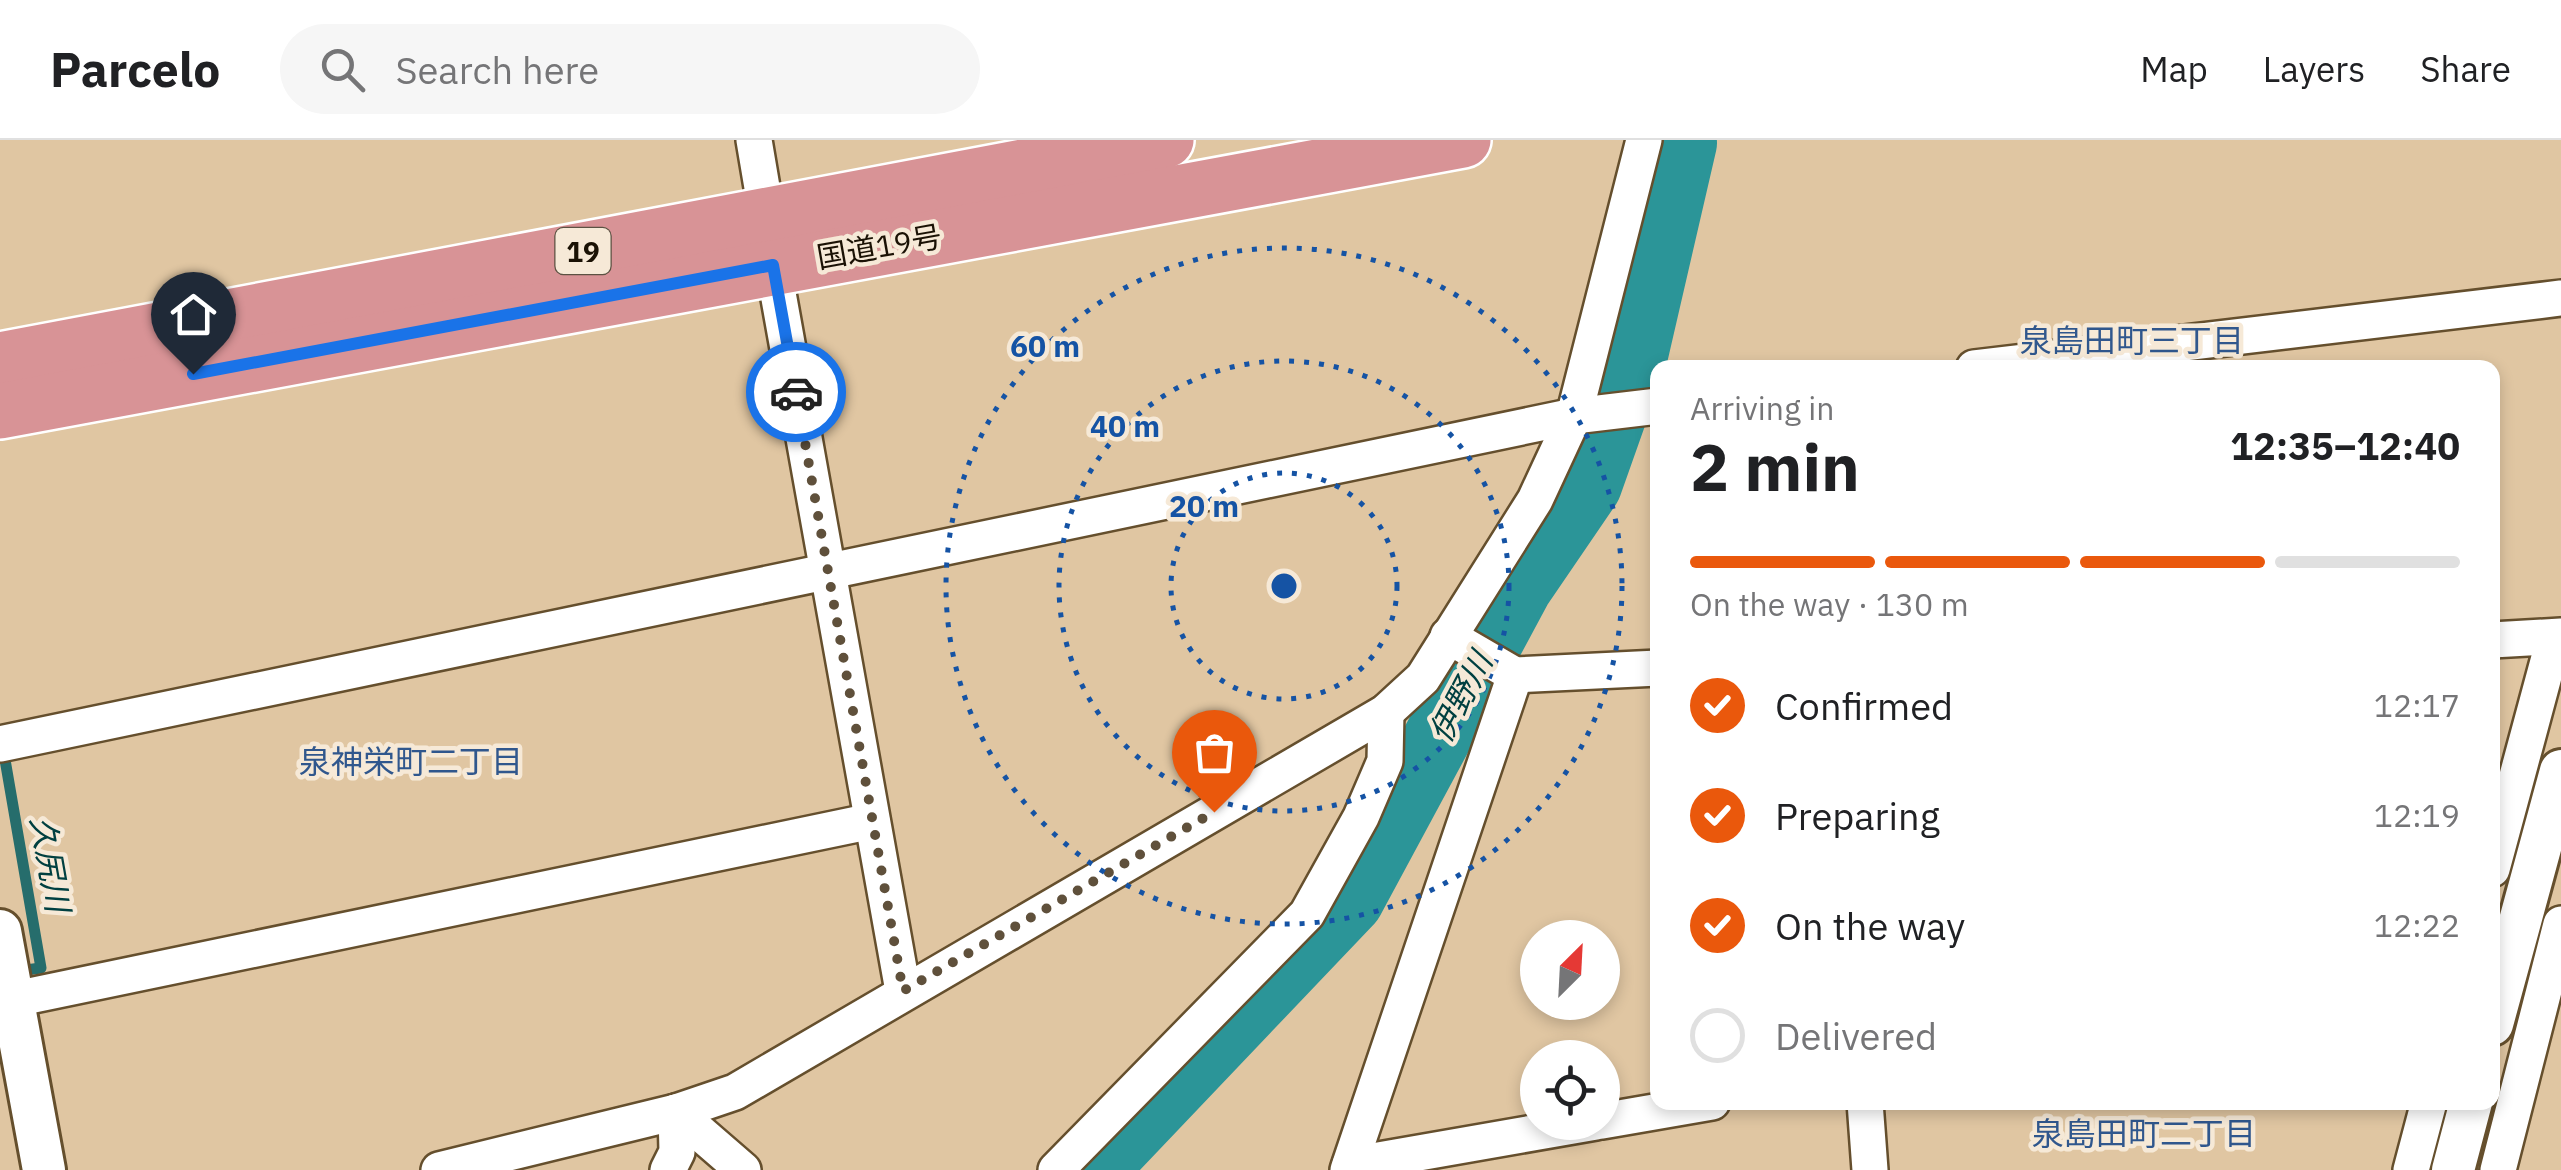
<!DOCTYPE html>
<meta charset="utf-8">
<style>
:root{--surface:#fff;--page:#f6f6f6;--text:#202124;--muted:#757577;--line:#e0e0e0;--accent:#ea580c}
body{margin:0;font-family:"IBM Plex Sans","Noto Sans JP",sans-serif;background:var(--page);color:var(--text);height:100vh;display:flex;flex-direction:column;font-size:38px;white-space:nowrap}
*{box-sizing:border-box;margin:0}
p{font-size:32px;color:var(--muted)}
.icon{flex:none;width:55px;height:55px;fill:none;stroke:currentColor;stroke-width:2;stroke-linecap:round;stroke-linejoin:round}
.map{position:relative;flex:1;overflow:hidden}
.panel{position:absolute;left:1650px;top:220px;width:850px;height:750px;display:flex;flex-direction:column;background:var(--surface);border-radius:20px;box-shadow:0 5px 15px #0003}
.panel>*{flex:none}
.needle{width:65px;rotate:24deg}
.controls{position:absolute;left:1520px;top:780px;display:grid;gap:20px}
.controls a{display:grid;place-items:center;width:100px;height:100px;border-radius:50%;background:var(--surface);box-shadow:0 5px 15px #0003;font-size:50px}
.pin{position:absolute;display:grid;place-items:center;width:85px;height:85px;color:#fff;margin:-102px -42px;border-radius:50% 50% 50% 0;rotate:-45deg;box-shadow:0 0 10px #0007}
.pin .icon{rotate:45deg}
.courier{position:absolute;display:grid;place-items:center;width:100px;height:100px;margin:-50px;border:8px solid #1a73e8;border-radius:50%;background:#fff;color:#222;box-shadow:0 2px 12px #0007}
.headline em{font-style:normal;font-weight:700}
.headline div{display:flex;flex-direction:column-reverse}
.headline{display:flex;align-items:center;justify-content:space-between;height:170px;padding:0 40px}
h1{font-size:65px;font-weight:700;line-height:75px}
.bar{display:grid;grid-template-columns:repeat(4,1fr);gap:15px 10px;align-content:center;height:120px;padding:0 40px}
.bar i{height:12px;border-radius:8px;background:var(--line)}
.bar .on{background:var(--accent)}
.bar p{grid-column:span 4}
ol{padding:0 40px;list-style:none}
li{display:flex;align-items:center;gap:30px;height:110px}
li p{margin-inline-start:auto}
li .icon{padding:10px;border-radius:50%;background:var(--accent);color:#fff;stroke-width:4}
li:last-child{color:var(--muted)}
li i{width:55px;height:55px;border:5px solid var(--line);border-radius:50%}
header{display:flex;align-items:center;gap:60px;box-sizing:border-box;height:140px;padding:0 50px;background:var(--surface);border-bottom:2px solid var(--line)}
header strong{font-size:48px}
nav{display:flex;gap:55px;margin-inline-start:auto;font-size:35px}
.search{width:700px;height:90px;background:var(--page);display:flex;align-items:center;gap:25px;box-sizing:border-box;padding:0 35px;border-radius:55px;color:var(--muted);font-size:38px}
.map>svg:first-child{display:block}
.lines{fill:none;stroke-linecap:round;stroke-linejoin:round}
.stream{stroke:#266d6c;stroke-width:11}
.river{stroke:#2b9598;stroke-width:68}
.minor-casing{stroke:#654f2d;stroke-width:40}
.tertiary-casing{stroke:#654f2d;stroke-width:48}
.trunk-casing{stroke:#fff;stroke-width:60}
.minor{stroke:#fff;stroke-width:35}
.tertiary{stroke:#fff;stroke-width:42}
.trunk{stroke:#d89396;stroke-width:55}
.done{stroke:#5f503b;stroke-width:10;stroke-dasharray:0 18}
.route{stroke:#1a73e8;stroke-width:12}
.ring{fill:none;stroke:#1553a4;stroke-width:5;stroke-dasharray:5 10}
.labels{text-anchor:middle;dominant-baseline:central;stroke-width:9;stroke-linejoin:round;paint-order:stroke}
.shield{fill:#f6e9d7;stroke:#5c5243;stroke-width:2.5}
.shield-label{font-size:28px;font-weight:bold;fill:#1a1104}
.street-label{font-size:30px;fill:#1a1104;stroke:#f6e9d7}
.neighbourhood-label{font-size:32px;fill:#30578d;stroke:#f6e9d7}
.water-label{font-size:32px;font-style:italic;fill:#004041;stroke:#f6e9d7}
.centre{fill:#1553a4;stroke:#f6e9d7;stroke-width:5}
.ring-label{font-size:30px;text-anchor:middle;font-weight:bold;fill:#1553a4;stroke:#f6e9d7;stroke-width:9;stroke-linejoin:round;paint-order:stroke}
</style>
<header>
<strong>Parcelo</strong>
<div class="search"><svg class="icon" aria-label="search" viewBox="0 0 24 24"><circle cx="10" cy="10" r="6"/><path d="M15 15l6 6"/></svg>Search here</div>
<nav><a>Map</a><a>Layers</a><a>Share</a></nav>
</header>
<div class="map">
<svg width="2561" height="1030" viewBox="0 0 2561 1030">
<rect width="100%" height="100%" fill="#e0c6a2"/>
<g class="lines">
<path class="stream" d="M3,608L41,828L18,831"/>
<path class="river" d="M1093,1030L1350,760L1519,446L1588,345L1634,215L1683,3"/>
<defs>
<g id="minor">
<path d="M754,0L767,77"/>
<path d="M773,125L903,851"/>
<path d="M1974,228L2561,158"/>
<path d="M1448,496L1515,535L1658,528"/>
<path d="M2492,500L2561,496"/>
<path d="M0,604L1574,276L1658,266"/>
<path d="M2492,729L2554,499"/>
<path d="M0,862L872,681"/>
<path d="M1865,962L1870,1030"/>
<path d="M676,972L743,1030"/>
<path d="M1602,981L1712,962"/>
<path d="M1350,1025L1596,982"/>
<path d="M439,1030L676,972L735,952L1386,572L1423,538L1535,360L1574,276L1644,0"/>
<path d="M668,1030L677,1012L676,972"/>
<path d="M1056,1030L1307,774L1361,677L1385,621L1386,572"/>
<path d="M1348,1030L1515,535"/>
<path d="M2411,1030L2429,962"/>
<path d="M2498,1030L2561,784"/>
</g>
<g id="tertiary">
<path d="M0,791L44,1030"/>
<path d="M2492,884L2561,631"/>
<path d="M2453,1030L2471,962"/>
</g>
<g id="trunk">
<path d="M0,220L1166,0"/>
<path d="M0,271L1463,0"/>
</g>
</defs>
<use href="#minor" class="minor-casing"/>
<use href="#tertiary" class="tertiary-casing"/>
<use href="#trunk" class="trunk-casing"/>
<use href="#minor" class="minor"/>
<use href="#tertiary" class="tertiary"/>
<use href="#trunk" class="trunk"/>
</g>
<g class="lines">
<path class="done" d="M796,252L903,851L1214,672"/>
<path class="route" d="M193,234L773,125L796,252"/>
</g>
<g class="ring">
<circle cx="1284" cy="446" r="113"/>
<circle cx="1284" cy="446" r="225"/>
<circle cx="1284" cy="446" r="338"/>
</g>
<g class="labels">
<rect class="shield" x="555.5" y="88" width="55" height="46" rx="8"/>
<g class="shield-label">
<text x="583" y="111">19</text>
</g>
<g class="street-label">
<text transform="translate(879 106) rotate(-10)">国道19号</text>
</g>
<g class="neighbourhood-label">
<text x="2132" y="200">泉島田町三丁目</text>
<text x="411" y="621">泉神栄町二丁目</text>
<text x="2144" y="993">泉島田町二丁目</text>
</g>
<g class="water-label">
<text transform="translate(1460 557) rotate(-62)">伊野川</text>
<text transform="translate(51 724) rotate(80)">久尻川</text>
</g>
</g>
<circle cx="1284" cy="446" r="15" class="centre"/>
<g class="ring-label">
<text x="1045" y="217">60 m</text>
<text x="1125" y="297">40 m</text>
<text x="1204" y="377">20 m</text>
</g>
</svg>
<div class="controls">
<a><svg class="needle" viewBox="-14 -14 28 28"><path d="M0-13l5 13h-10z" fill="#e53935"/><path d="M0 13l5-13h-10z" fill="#757577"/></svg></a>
<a><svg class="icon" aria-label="locate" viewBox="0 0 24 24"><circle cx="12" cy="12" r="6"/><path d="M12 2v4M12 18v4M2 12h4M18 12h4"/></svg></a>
</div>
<div class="pin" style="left:1214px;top:672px;background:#ea580c"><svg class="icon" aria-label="bag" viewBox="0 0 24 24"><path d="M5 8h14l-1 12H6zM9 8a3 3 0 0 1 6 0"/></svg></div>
<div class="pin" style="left:193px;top:234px;background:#1f2937"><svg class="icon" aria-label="home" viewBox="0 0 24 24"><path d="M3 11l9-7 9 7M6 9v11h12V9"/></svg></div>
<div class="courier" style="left:796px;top:252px"><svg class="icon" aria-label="car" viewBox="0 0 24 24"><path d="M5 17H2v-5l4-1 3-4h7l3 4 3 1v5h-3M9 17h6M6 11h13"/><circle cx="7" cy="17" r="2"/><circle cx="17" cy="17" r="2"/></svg></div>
<section class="panel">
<div class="headline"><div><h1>2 min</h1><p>Arriving in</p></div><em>12:35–12:40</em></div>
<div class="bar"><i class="on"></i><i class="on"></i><i class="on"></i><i></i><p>On the way · 130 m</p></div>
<ol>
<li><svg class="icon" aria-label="check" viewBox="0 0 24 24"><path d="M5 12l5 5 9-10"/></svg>Confirmed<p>12:17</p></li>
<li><svg class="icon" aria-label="check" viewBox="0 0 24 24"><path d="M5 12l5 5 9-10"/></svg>Preparing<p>12:19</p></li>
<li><svg class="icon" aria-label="check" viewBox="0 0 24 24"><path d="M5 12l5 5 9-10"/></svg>On the way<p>12:22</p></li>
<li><i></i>Delivered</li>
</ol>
</section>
</div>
